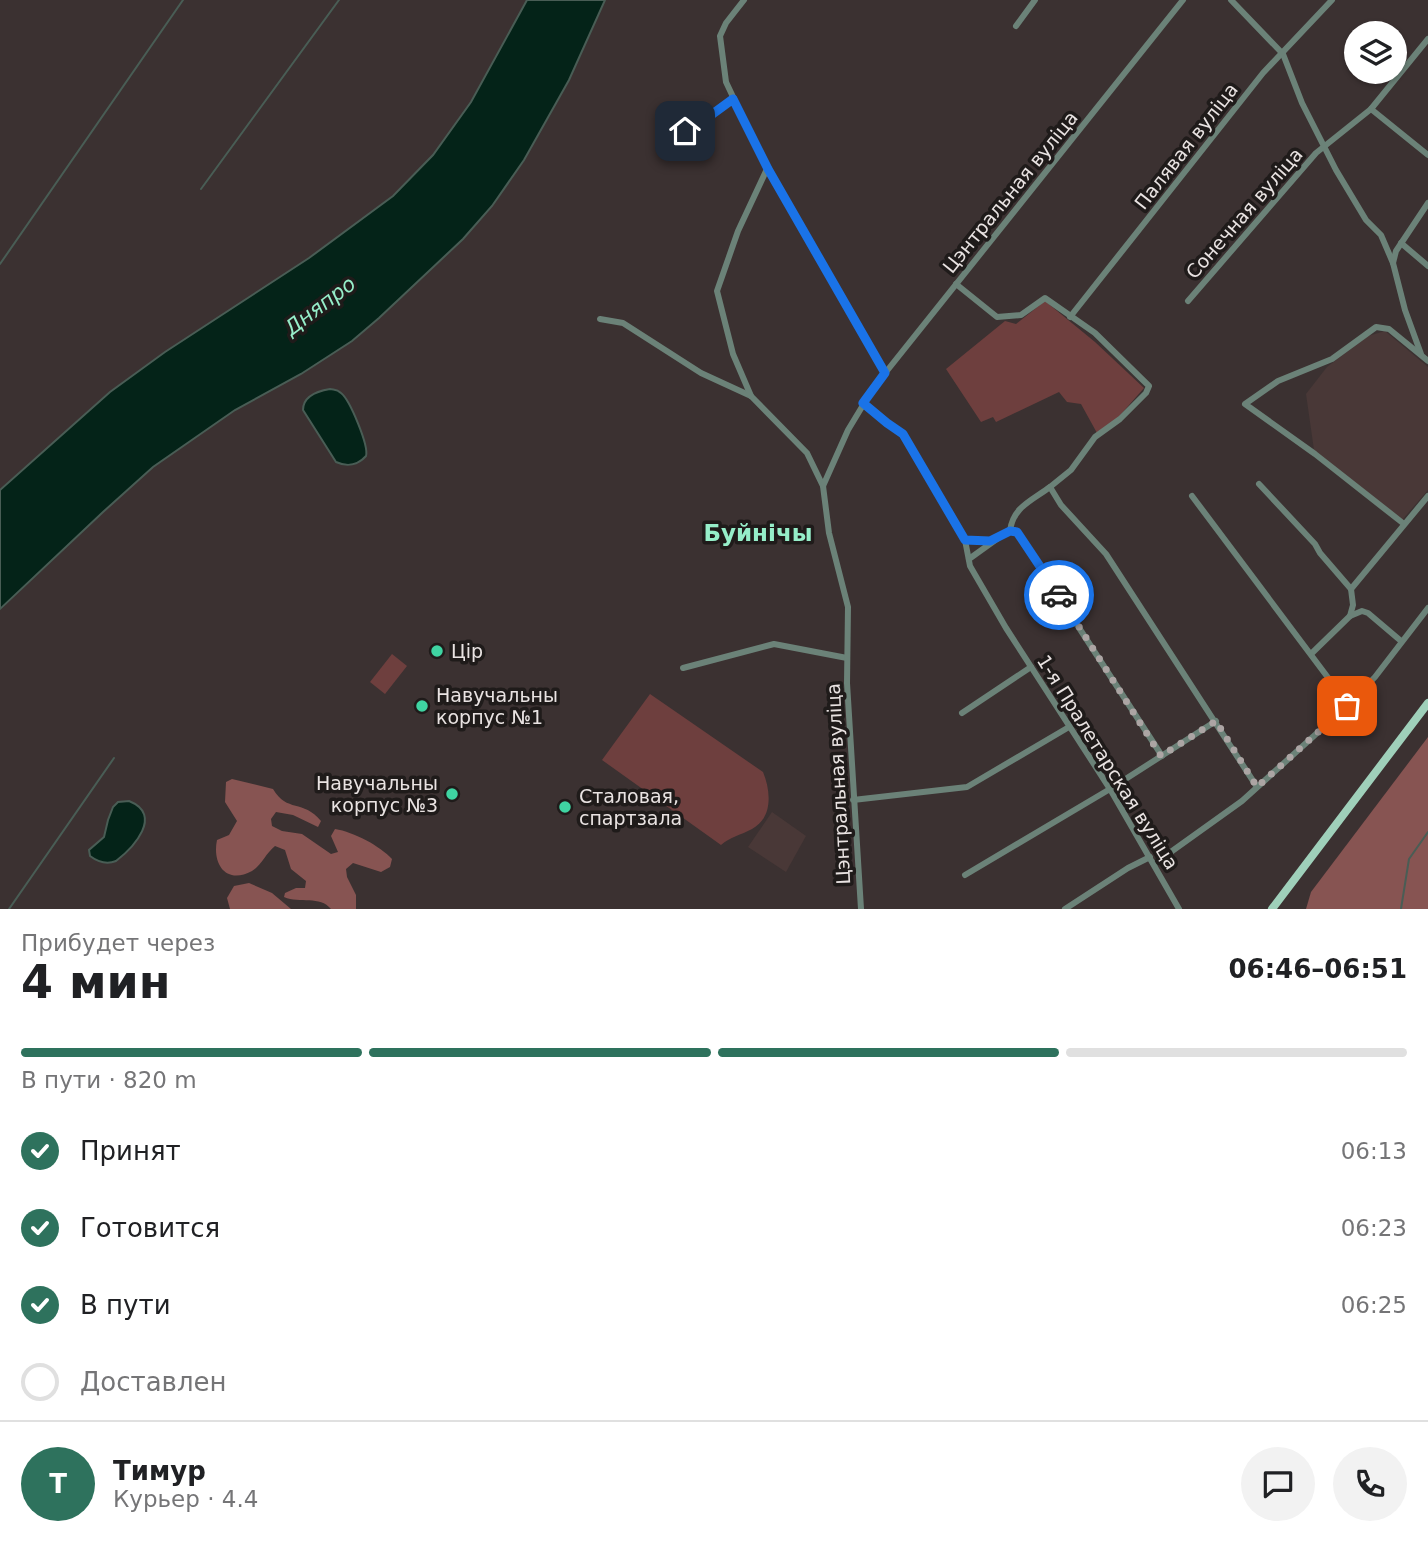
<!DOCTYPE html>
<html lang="ru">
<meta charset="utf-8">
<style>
:root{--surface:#fff;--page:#f2f2f2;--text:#202124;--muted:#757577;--line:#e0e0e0;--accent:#2e725d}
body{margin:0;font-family:"DejaVu Sans",sans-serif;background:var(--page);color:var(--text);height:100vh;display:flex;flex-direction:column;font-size:26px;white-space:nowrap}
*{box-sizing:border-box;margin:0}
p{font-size:23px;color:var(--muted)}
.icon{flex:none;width:38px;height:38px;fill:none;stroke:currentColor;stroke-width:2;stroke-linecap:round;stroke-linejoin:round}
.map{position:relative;height:909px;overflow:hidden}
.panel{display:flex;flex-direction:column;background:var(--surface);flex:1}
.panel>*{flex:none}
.controls{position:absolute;left:1344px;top:21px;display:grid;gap:14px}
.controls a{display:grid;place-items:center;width:63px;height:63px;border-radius:50%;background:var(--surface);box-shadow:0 2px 5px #0004;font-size:35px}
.pin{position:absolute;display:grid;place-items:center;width:60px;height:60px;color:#fff;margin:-30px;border-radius:14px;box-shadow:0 4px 10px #0006}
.courier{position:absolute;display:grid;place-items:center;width:70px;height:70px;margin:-35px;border:5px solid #1a73e8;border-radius:50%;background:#fff;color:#222;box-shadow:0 2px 9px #0007}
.headline em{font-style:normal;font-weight:700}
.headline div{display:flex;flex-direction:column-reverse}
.headline{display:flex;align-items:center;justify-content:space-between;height:119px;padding:0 21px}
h1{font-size:46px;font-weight:700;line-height:52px}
.bar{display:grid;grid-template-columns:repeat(4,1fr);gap:10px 7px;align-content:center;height:84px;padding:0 21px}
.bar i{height:9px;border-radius:5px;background:var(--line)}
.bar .on{background:var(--accent)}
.bar p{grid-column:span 4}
.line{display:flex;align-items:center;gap:18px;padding:0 21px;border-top:2px solid var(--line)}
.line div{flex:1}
.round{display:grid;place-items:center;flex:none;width:74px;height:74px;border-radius:37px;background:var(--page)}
ol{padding:0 21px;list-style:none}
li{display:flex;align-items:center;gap:21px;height:77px}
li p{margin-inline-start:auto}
li .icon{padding:7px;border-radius:50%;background:var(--accent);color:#fff;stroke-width:4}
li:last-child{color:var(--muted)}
li i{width:38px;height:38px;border:4px solid var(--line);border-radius:50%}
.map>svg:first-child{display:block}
.built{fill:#493837}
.green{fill:#6e3f3e}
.forest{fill:#875452}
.water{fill:#042318;stroke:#495d55;stroke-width:2}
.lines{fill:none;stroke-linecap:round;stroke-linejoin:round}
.stream{stroke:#495d55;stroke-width:2}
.minor{stroke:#6b8278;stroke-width:6}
.major{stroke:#9fd0ba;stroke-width:8}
.done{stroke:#aca5a4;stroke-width:7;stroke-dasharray:0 12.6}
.route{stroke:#1a73e8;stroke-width:9}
.poi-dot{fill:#3fd4a2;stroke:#1f1b1a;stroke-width:2.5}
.labels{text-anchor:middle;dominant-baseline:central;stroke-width:7;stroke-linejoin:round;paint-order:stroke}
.street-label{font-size:19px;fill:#e9e3e2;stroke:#1f1b1a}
.poi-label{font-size:19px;fill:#e9e3e2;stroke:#1f1b1a;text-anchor:start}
.water-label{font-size:21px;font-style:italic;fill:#96eec9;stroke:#1f1b1a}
.quarter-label{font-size:23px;font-weight:bold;fill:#96eec9;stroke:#1f1b1a}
</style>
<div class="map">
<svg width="1428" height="909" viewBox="0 0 1428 909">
<rect width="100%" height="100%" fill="#3b3131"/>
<g class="built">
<path d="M1385,331L1428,367V490L1402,520L1314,450L1306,394L1327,367L1368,336Z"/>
<path d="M772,812L806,836L786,872L748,847Z"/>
</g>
<g class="green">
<path d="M1045,301L1095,342L1144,388L1115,421L1097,433L1081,404L1067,402L1059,392L996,422L993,417L981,422L946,369L1005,321L1016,324Z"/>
<path d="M392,654L407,666L385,694L370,682Z"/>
<path d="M650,694L763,772C771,791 773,818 752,829C741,835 730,837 721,845L602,760Z"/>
</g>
<g class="forest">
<path d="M1428,737V909H1306L1311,892Z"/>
<path d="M232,779L273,789C287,813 303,799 321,821L318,827L293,815L276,812L271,819L272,826L282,831L302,834L331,854L338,852L331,836L335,829C354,832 380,846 392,859L390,867L381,872L353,863L346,869L347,877L356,895V909H331C320,895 300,904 284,897L285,893L296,888H305L306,881L291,869L285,850L275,846C266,853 261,866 252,871C226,885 212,864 217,840L229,835L237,821L225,802L226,782Z"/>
<path d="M249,883L272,893L291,909H230L227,898L234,886Z"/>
</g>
<g class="water">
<path d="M527,0H605L569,80L524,160L492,206L463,239L379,318L352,341L301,374L235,410L153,467L103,512L0,609V490L110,392L165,352L309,258L393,196L433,155L471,102Z"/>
<path d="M330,389C335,390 337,389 341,393C350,400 369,446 366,456C358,465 347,467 336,462L303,410C303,396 318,391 330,389Z"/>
<path d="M129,801C164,815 133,848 116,861C106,865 98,862 90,856L89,850L104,837L108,820L113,807L118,802Z"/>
</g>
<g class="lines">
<g class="stream">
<path d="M201,189L339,0"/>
<path d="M0,264L183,0"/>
<path d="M9,909L114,758"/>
<path d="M1401,909L1409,859L1428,832"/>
</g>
<g class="minor">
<path d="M744,0L726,23L720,36L726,82L767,169L885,373"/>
<path d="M1231,0L1283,54L1302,103L1336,170L1366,220L1381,235L1393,263L1405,310L1421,354"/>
<path d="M1016,26L1035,0"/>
<path d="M1371,109L1428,155"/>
<path d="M670,137L692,129L733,99"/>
<path d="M1401,243L1428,266"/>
<path d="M1393,263L1396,251L1428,203"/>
<path d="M956,284L997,317L1021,315L1045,298L1095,333L1149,386L1146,393L1120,419L1095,437L1071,470L1050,487L1061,505L1106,554L1257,787"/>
<path d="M1188,301L1316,153L1371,109L1428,39"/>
<path d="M1070,317L1263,73L1332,0"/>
<path d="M600,319L623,323L701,373L751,396L807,453L823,486"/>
<path d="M751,396L733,354L717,291L738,231L767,169"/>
<path d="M863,403L906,438L965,540L970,566L1006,628L1110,789L1179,909"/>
<path d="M1259,484L1315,544L1320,553L1351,589"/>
<path d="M1192,496L1341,695L1343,703L1341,710"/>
<path d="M1404,524L1315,454L1245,404L1278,381L1332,359L1376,327L1389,329L1428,361"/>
<path d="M1010,531C1013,507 1031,501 1050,487"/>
<path d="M965,540H991"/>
<path d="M969,559L1001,536L1014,530L1017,532L1162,756"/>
<path d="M1350,616L1362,611L1368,613L1401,641"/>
<path d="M1311,654L1350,616L1353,605L1351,589L1428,496"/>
<path d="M683,668L774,644L847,658"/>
<path d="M962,713L1031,667"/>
<path d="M853,800L967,787L1069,727"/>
<path d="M1154,864L1242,801L1347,706L1375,677L1428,608"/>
<path d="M965,875L1110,789L1216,721"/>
<path d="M861,909L847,683L848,607L829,533L823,486L848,430L874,387L1183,0"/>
<path d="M1065,909L1128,868L1150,857"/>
</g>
<path class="major" d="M1272,909L1428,703"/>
</g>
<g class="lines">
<path class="done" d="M1059,595L1161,756L1216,721L1257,787L1347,706"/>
<path class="route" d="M685,131L692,129L733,99L768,169L885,373L863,403L887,423L903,434L965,540L990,541L1010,531L1017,532L1059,595"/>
</g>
<g class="poi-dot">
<circle cx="437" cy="651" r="7"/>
<circle cx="422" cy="706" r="7"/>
<circle cx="452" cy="794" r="7"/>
<circle cx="565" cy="807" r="7"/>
</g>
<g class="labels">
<g class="street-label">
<text transform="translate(1186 146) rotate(-52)">Палявая вуліца</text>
<text transform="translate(1010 192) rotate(-51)">Цэнтральная вуліца</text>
<text transform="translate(1244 213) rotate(-49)">Сонечная вуліца</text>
<text transform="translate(1108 762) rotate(58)">1-я Пралетарская вуліца</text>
<text transform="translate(838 784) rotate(-93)">Цэнтральная вуліца</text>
</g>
<g class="poi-label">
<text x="451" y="651">Цір</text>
<text x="436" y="695">Навучальны<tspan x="436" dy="22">корпус №1</tspan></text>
<text x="438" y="783" text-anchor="end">Навучальны<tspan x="438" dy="22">корпус №3</tspan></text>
<text x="579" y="796">Сталовая,<tspan x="579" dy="22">спартзала</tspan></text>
</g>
<g class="water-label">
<text transform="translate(320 306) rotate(-37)">Дняпро</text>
</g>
<g class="quarter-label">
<text x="758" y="533">Буйнічы</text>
</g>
</g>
</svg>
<div class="controls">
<a><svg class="icon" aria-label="layers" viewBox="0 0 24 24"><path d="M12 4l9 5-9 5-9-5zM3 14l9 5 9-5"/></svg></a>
</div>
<div class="pin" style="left:1347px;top:706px;background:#ea580c"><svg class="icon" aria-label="bag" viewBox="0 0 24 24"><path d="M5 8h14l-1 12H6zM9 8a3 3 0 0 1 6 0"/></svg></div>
<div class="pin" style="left:685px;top:131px;background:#1f2937"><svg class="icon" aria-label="home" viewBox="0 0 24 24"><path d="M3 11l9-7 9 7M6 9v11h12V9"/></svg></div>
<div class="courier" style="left:1059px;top:595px"><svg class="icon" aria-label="car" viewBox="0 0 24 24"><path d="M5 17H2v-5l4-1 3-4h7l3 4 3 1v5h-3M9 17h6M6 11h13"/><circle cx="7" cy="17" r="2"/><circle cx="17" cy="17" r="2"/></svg></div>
</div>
<section class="panel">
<div class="headline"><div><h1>4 мин</h1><p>Прибудет через</p></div><em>06:46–06:51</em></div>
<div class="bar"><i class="on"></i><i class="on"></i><i class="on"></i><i></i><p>В пути · 820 m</p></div>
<ol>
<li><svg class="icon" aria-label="check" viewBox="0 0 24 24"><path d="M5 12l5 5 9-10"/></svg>Принят<p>06:13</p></li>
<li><svg class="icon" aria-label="check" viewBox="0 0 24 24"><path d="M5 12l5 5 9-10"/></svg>Готовится<p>06:23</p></li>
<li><svg class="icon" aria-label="check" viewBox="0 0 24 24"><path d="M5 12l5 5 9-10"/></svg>В пути<p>06:25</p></li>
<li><i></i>Доставлен</li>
</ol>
<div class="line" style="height:126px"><b class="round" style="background:var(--accent);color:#fff">Т</b><div><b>Тимур</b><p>Курьер · 4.4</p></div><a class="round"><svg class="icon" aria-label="chat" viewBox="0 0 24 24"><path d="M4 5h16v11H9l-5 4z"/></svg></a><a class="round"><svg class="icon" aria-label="phone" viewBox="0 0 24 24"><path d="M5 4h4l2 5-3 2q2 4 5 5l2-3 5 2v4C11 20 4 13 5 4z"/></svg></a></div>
</section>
